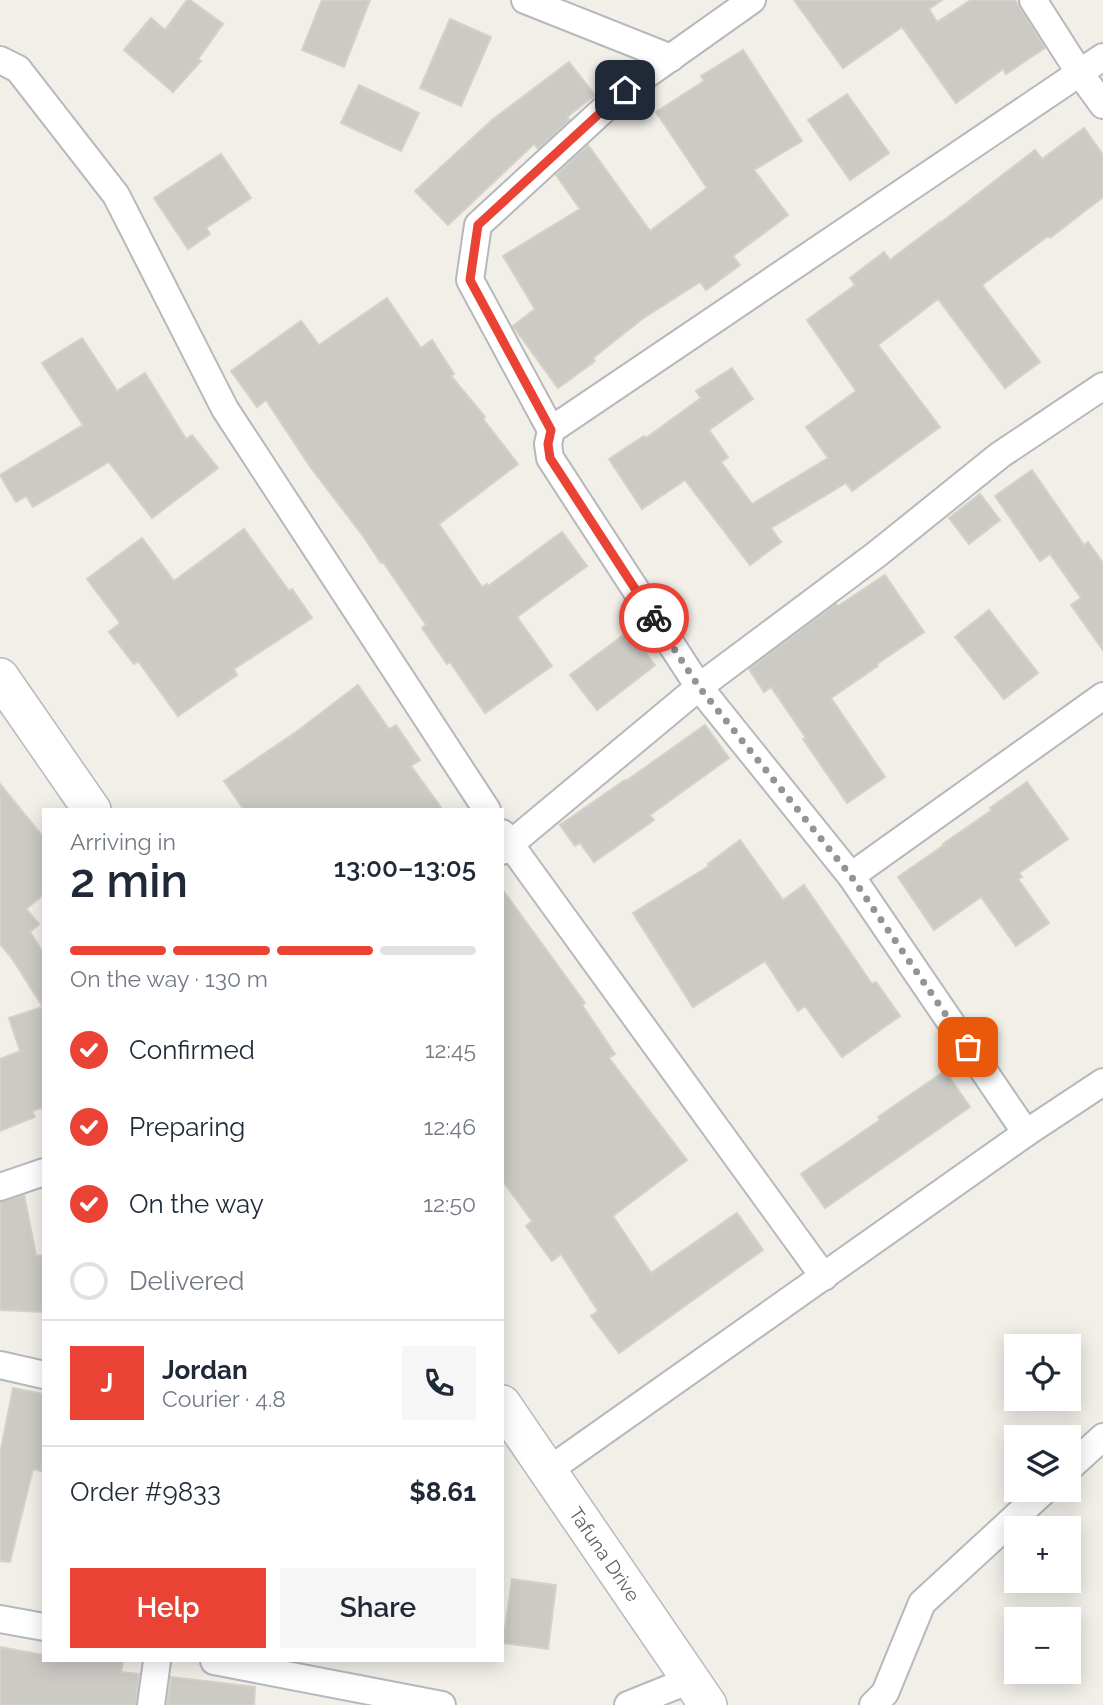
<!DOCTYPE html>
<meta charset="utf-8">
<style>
:root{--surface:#fff;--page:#f6f6f7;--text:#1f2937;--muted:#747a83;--line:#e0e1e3;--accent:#ea4335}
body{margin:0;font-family:Raleway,sans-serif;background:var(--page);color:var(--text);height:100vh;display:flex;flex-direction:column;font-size:26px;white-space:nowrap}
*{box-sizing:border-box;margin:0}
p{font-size:23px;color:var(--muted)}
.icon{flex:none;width:38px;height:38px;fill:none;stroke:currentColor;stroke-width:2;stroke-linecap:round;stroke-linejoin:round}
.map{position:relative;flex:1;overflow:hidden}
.panel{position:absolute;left:42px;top:808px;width:462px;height:854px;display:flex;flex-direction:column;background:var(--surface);border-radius:0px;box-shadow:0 4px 18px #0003}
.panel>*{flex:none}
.buttons{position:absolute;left:1004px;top:1334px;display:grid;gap:14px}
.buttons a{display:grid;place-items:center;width:77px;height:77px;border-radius:0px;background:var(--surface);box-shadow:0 4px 18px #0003;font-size:35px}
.pin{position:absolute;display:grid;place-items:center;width:60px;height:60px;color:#fff;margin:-30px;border-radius:14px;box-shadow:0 4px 10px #0006}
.courier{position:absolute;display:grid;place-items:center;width:70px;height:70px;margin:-35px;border:5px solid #ea4335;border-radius:50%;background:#fff;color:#222;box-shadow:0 2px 9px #0007}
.headline em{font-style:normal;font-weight:600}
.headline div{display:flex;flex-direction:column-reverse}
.headline{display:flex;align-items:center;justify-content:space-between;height:119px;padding:0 28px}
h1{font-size:46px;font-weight:600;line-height:52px}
.bar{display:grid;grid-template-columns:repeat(4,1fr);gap:10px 7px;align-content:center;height:84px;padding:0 28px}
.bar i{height:9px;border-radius:5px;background:var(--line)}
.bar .selected{background:var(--accent)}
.bar p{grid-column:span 4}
.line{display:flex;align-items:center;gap:18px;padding:0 28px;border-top:2px solid var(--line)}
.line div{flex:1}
.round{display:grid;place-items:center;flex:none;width:74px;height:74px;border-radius:0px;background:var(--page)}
ol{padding:0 28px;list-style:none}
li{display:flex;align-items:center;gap:21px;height:77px}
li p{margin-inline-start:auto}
li .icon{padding:7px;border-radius:50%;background:var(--accent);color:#fff;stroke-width:4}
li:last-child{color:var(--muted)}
li i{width:38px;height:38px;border:4px solid var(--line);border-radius:50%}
.primary-button{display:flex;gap:14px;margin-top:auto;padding:14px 28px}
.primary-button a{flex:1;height:80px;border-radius:0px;background:var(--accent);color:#fff;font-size:28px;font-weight:600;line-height:80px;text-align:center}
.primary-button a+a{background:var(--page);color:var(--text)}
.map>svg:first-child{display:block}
.building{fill:#cccac5;stroke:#d6d1c6;stroke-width:2}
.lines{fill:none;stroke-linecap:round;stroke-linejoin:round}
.minor-casing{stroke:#b5b8bc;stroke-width:30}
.secondary-casing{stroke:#b6babf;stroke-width:40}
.minor{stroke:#fff;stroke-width:26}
.secondary{stroke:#fff;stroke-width:37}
.done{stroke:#929495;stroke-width:7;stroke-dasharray:0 12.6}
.route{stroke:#ea4335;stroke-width:9}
.labels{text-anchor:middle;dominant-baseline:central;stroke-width:5;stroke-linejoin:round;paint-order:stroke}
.street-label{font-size:19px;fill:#5f6368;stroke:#fff}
</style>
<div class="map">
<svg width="1103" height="1705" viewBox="0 0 1103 1705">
<rect width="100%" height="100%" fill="#f1efe8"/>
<g class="building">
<path d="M187,0H190L223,24L198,59L201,61L173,92L124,50L151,18L165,30Z"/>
<path d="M322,0H370L344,67L302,50Z"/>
<path d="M794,0H942L929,9L937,22L971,0H1015L1045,48L1006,74L1003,69L956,103L902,27L843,68Z"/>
<path d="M450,19L491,37L461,106L420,88Z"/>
<path d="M743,50L802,141L754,170L788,215L733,256L740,265L706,290L700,282L642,319L593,358L595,361L558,388L513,326L535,309L503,256L580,209L556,175L588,145L650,231L707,188L656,112L704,81L701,76Z"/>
<path d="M569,62L595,95L567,117L570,120L538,149L534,144L448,225L415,191L492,120Z"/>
<path d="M359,85L419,113L401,151L341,123Z"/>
<path d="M847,94L889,153L850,180L808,120Z"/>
<path d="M1084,128L1103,155V197L1050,238L1048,236L982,285L1040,362L1005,388L938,299L878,345L940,427L852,491L846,483L771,528L781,542L750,565L685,480L642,509L609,459L644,436L646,438L701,398L696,391L732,368L753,399L709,430L728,457L721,462L752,504L828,458L806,427L856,391L807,320L855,285L850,278L884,252L890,260L939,223V224L1035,150L1042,159Z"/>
<path d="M221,154L251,198L206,228L210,234L188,249L154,198Z"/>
<path d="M387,298L421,348L432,340L454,374L451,376L485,417L483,419L518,464L439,524L482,587L487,584L488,586L562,532L587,566L517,617L552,666L485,713L450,662L447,664L422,628L426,625L383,562L381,563L363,536L311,468L266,400L257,407L231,371L301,321L319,345Z"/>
<path d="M82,338L117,391L145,373L186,439L192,435L218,468L152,518L109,462L33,507L26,496L16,502L0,475L83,425L42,363Z"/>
<path d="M1032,470L1084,545L1088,542L1103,563V650L1071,605L1081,598L1050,554L1040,561L995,496Z"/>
<path d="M980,494L1000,520L969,544L949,518Z"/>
<path d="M244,529L289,591L292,589L312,618L234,669L237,675L178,716L138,661L134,664L109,632L120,623L87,579L142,538L174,581Z"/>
<path d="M885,575L924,632L877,664L878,666L831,698L885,777L847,803L803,739L806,738L771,687L764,692L749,669L836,604L838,606Z"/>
<path d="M989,610L1038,673L1004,699L955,637Z"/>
<path d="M629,631L655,665L597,710L570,675Z"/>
<path d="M358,685L389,729L396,725L420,760L411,766L443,810H244L224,781L296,732Z"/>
<path d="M705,725L729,758L650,815L654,820L594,862L580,843L575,846L560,825L625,780L626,781Z"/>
<path d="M1027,782L1068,839L1019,873L1022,877L1018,879L1049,923L1016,946L981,897L934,930L898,877L944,845L943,844L992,810L990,808Z"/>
<path d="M0,784L44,838V894L26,909L39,924L30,932L44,954V1107L32,1111L35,1117L0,1131V1059L20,1051L9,1018L43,1007L11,957L0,944Z"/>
<path d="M740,840L783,900L804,885L872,984L876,982L900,1016L842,1057L805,1006L798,1011L765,961L693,1007L633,913L709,866L708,864Z"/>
<path d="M502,889L585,1003L582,1005L615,1054L609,1058L687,1160L613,1216L651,1273L737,1213L763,1250L619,1353L591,1316L598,1311L561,1254L552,1261L526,1226L532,1221L502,1180Z"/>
<path d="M945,1071L970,1107L825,1208L801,1174L880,1120L878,1117Z"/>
<path d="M24,1195L36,1255L44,1256V1312L0,1310V1202Z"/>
<path d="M13,1388L44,1394V1455L41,1471L33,1469L10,1562L0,1561V1454Z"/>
<path d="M512,1579L556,1585L548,1649L503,1643Z"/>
<path d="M0,1647L44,1655V1661H123L121,1672L139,1674L136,1705H0Z"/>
<path d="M171,1677L255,1687L254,1705H167Z"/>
</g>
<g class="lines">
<defs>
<g id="minor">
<path d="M525,0L671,58"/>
<path d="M1033,0L1079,72L1103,105"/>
<path d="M0,60L18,69L116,195L225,409L487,810"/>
<path d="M551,430L470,280L478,225L625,90L752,0"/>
<path d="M502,833L824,1277"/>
<path d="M502,851L699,687L877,554L1000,455L1103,386"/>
<path d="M851,876L1103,696"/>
<path d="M1026,1133L851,876L699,687L550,458L548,444L551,430L1103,57"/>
<path d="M0,1187L44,1172"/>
<path d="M0,1365L44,1375"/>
<path d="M1069,1468L1103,1437"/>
<path d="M549,1470L1026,1133L1103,1082"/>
<path d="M0,1619L44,1627"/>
<path d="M214,1661L442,1705"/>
<path d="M151,1705L157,1661"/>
<path d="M628,1705L690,1680"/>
<path d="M873,1705L885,1693L922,1603L1046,1489"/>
</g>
<g id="secondary">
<path d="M0,677L92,810"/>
<path id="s1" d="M502,1404L708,1705"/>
</g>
</defs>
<use href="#minor" class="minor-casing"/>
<use href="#secondary" class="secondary-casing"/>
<use href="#minor" class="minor"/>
<use href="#secondary" class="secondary"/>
</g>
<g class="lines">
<path class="done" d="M654,618L699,687L851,876L968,1047"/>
<path class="route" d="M625,90L478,225L470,280L551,430L548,444L550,458L654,618"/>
</g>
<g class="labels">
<g class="street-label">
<text stroke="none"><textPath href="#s1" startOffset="182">Tafuna Drive</textPath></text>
</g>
</g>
</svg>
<div class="buttons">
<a><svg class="icon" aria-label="locate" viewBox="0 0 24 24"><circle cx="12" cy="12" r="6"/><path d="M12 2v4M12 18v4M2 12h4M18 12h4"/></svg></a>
<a><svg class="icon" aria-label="layers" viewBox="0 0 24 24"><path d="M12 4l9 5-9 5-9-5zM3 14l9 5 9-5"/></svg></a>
<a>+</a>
<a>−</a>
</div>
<div class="pin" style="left:968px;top:1047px;background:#ea580c"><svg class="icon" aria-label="bag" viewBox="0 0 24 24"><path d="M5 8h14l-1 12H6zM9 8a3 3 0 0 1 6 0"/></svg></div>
<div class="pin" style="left:625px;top:90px;background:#1f2937"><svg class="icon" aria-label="home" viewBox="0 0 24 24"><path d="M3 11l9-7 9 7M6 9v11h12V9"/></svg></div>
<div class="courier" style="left:654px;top:618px"><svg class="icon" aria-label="bike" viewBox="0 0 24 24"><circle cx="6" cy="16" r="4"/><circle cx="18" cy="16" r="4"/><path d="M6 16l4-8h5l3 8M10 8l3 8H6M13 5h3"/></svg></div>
<section class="panel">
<div class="headline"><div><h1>2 min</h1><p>Arriving in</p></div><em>13:00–13:05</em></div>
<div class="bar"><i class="selected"></i><i class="selected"></i><i class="selected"></i><i></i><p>On the way · 130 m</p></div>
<ol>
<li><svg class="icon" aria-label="check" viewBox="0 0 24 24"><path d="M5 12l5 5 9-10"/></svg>Confirmed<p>12:45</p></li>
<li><svg class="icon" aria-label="check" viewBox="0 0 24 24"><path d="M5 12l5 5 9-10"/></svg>Preparing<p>12:46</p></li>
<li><svg class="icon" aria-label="check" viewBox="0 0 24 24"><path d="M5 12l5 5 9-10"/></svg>On the way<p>12:50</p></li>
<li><i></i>Delivered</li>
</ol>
<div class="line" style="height:126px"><b class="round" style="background:var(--accent);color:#fff">J</b><div><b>Jordan</b><p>Courier · 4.8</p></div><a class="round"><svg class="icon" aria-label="phone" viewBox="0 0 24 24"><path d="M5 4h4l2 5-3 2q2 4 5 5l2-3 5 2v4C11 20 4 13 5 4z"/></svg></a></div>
<div class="line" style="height:91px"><div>Order #9833</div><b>$8.61</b></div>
<div class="primary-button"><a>Help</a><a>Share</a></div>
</section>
</div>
